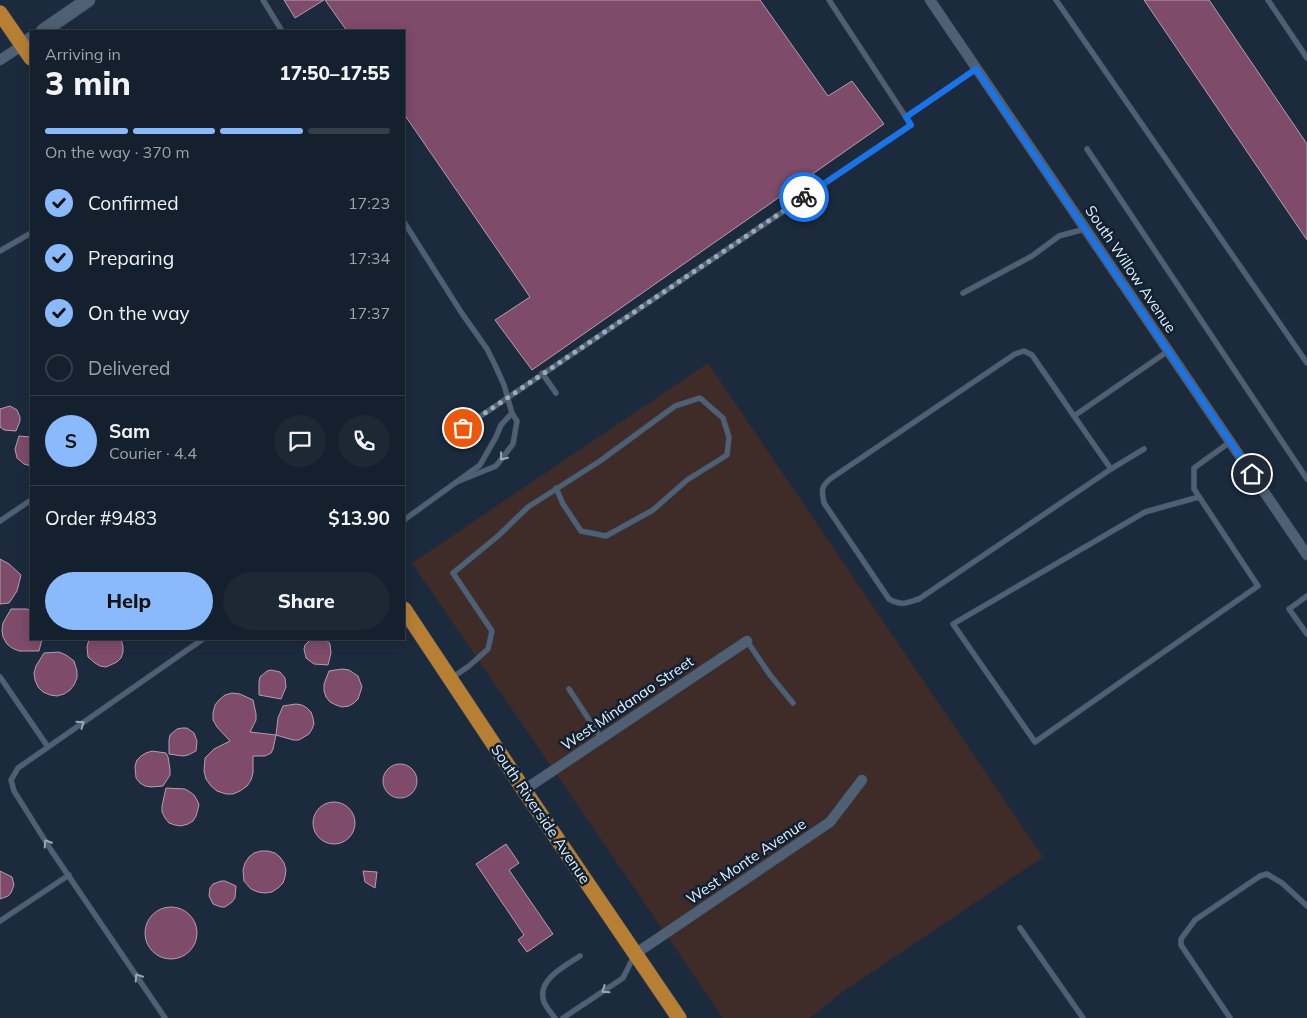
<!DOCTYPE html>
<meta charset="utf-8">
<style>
:root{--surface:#14202d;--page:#1d2835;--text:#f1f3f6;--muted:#9da3aa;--line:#333e49;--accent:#8bbafc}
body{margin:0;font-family:Mulish,sans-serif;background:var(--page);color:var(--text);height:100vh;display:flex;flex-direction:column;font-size:19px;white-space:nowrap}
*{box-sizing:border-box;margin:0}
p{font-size:16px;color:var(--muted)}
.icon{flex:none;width:28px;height:28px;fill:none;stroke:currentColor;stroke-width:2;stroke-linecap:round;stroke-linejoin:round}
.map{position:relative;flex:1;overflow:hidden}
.side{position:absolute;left:30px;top:30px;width:375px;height:610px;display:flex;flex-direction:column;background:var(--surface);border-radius:0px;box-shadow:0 2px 12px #0003,0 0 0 1px var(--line)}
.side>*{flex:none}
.pin{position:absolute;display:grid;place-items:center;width:42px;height:42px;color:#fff;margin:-21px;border:2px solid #fff;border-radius:50%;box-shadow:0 1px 5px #0007}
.courier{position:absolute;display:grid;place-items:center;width:50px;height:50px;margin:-25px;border:4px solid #1a73e8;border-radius:50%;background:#fff;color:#222;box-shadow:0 1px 6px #0007}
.overview em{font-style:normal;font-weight:800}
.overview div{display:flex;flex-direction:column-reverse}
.overview{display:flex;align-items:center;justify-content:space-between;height:85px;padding:0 15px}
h1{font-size:32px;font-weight:800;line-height:38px}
.bar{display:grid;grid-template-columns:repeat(4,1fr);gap:8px 5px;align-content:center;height:60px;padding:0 15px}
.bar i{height:6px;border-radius:4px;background:var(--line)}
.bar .active{background:var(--accent)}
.bar p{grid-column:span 4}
.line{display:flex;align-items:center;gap:12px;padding:0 15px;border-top:1px solid var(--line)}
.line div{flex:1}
.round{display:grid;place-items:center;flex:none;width:52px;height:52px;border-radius:26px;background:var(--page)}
ol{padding:0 15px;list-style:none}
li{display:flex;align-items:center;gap:15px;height:55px}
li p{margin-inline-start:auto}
li .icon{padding:5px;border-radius:50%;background:var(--accent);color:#111;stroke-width:4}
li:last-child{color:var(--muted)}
li i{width:28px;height:28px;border:2px solid var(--line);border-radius:50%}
.button{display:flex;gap:10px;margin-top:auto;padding:10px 15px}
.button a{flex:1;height:58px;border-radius:30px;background:var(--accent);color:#111;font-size:20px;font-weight:800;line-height:58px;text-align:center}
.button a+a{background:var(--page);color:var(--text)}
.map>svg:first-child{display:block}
.commercial{fill:#3f2b28}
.building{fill:#7e4b6a;stroke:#b99dad}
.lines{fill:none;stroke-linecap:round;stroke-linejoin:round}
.lane-casing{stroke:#3b4857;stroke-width:6}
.street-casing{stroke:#3b4857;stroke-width:11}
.secondary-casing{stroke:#3b4857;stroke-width:15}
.primary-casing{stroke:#3b4857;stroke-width:16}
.lane{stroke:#4f6074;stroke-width:5}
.street{stroke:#4f6074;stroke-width:10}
.secondary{stroke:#4f6074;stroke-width:14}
.primary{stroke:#b67f33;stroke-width:15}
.oneway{stroke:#9aa8b8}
.done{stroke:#9eaab8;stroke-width:5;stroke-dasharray:0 9}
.route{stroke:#1a73e8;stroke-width:6}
.labels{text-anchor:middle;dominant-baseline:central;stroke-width:5;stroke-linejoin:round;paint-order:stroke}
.street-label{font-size:15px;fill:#e5effb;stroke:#112132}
</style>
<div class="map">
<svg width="1307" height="1018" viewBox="0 0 1307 1018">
<rect width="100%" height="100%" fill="#1b2a3c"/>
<path class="commercial" d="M708,363L1043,857L841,993L810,1018H723L412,563Z"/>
<g class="building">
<path d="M284,0H324L295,18Z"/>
<path d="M325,0H760L828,96L852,81L884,124L532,370L495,320L530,297L404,114V31H347Z"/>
<path d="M1144,0H1209L1307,144V240Z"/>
<path d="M10,406L17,410L20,417V421L16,431L4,430L0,427V409Z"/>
<path d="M19,436L31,437V466L24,464L17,458L15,449Z"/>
<path d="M0,559L9,564L21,575L17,591L9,603L0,604Z"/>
<path d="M11,609H27L31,611V639H42L39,651H19L12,648L7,644L3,637L2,630L3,623Z"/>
<path d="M89,639H121L123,647V652L121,658L117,662L106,667L100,666L95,663L88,657L87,647Z"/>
<path d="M311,639H326L330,644L331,653L328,665L314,664L306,658L304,649L305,645Z"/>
<path d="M59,652L66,655L74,661L77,671V678L74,685L70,690L64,694L57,696L50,695L43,692L38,687L35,680L34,673L36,666L44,653Z"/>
<path d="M342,669L349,670L358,676L362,687L358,699L354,703L349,706L342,707L336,705L330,702L326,697L324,691V684L329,671Z"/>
<path d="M271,670L280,672L285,678L286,687L281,699L259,695V682L260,677L267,671Z"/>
<path d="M232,693L240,694L253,700L256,714V720L250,732L276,735L278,718L283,706L296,704L302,705L307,708L311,712L313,718L314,724L312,729L309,734L299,740H293L276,735L273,749L271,753L265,756H253V773L251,780L247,786L240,791L233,794H226L217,791L211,786L206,779L204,771L205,758L214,749L230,741L217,727L213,720V713L215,705L219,700L225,695Z"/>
<path d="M182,728H187L194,733L197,741L196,751L188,755L183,756L169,754V740L170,735L177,729Z"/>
<path d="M152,751L166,753L168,757L170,769V775L163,786L151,787L145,786L140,783L136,778L135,766L137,760L141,756L146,753Z"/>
<circle cx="400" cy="781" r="17"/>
<path d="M166,788L185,789L190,792L194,795L197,800L199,805L196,816L193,821L188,824L181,826L175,825L169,823L165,818L162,812V806Z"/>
<circle cx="334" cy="823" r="21"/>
<path d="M506,844L519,863L509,870L553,934L527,952L518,940L524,935L476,864Z"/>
<path d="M261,851H268L275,853L280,857L284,863L286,870L285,877L283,883L278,888L272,892L265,893L258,892L251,889L244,881L243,870L245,863L249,857L254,853Z"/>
<path d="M0,871L12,877L14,885L11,893L8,896L0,899Z"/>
<path d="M363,871L377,872L375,888L365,882Z"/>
<path d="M221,881H225L236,886L235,898L232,902L225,907H221L213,904L209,896L210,888L213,884Z"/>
<circle cx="171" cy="933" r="26"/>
</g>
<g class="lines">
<defs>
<g id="lane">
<path d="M263,0L282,31"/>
<path d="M1056,0L1307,363"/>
<path d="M1268,0L1307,58"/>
<path d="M906,117L976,69"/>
<path d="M1087,149L1307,479"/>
<path d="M404,222L461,312L487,349L495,365L504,385L512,413L517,421L513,444L496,466L459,481"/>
<path d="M0,251L31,233"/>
<path d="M963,293L1032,256L1059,236L1085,229"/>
<path d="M542,373L556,393"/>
<path d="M1074,416L1111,469"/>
<path d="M463,428L911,125L829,0"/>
<path d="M1144,449L1111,469L919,599C905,603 902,606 889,599L824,503C822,491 820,488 830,479L1015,354L1024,351L1032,355L1074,416L1168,351"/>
<path d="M1199,497L1145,512L953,624L1035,742L1258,586L1194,489V468L1230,442"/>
<path d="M404,520L480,465L496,437L501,425L512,413"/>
<path d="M0,521L31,500"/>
<path d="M1307,596L1289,609L1307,634"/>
<path d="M747,641L770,675L793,703"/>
<path d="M0,677L48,747"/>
<path d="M453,677L469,666L488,649L492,631L453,573L498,536L528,507L600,461L675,406L700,398L723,418L729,437L727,455L687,480L653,510L606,536L581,531L563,504L556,488"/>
<path d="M569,689L601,738"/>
<path d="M0,921L69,875"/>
<path d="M1020,928L1083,1018"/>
<path d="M165,1018L51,850L14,791L11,780L18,768L203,639"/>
<path d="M555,1018C551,1013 546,1007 544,1002C536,980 565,966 580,956"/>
<path d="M563,1018L623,978L634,956"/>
<path d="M1230,1018L1181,945V939L1195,920L1260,876L1267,874L1282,883L1307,906"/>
</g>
<g id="street">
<path d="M930,0L1307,555"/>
<path d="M0,60L23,45"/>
<path d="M524,790L747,641"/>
<path d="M635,954L830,822L862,780"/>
</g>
<g id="secondary">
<path d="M43,31L88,0"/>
<path d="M23,45L31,39"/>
</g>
<g id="primary">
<path d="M0,13L31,58"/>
<path d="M404,609L524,790L679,1018"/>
</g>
</defs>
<use href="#lane" class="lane-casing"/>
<use href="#street" class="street-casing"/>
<use href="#secondary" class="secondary-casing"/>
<use href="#primary" class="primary-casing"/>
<use href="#lane" class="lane"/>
<use href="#street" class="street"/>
<use href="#secondary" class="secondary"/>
<use href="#primary" class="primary"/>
</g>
<defs><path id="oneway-chevron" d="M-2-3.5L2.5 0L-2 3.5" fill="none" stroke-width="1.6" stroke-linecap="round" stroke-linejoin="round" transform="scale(1.25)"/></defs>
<g class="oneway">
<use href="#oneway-chevron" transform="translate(503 457) rotate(128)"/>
<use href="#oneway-chevron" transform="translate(81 724) rotate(-35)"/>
<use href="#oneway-chevron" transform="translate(47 843) rotate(-123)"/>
<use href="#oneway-chevron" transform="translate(138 977) rotate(-123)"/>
<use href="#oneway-chevron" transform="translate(605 990) rotate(146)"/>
</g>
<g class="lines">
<path class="done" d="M463,428L804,197"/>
<path class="route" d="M804,197L911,125L906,117L976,69L1252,474"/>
</g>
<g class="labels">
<g class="street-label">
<text transform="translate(1131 269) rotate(56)">South Willow Avenue</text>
<text transform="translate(627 703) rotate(-34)">West Mindanao Street</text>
<text transform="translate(541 814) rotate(56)">South Riverside Avenue</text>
<text transform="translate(746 861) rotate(-34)">West Monte Avenue</text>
</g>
</g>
</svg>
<div class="pin" style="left:463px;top:428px;background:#ea580c"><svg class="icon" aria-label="bag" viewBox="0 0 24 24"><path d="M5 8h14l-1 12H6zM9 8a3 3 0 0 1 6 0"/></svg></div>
<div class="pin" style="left:1252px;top:474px;background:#1f2937"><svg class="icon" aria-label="home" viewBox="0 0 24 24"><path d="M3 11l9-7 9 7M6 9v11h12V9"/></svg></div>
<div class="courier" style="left:804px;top:197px"><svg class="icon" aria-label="bike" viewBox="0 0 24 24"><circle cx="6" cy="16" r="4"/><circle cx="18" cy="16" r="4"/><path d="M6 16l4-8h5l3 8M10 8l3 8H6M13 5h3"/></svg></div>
<section class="side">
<div class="overview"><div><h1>3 min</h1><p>Arriving in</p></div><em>17:50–17:55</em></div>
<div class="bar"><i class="active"></i><i class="active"></i><i class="active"></i><i></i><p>On the way · 370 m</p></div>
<ol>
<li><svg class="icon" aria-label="check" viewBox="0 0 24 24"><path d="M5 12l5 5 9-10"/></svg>Confirmed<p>17:23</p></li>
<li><svg class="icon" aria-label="check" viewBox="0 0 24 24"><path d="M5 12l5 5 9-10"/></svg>Preparing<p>17:34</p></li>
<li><svg class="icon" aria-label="check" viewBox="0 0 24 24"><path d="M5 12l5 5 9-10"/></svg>On the way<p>17:37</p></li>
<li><i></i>Delivered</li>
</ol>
<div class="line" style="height:90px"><b class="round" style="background:var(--accent);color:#111">S</b><div><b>Sam</b><p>Courier · 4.4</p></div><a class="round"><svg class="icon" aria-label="chat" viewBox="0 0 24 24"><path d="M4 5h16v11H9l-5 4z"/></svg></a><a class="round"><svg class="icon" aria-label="phone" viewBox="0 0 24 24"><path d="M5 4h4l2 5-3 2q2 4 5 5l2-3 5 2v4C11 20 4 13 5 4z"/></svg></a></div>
<div class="line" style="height:65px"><div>Order #9483</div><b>$13.90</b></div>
<div class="button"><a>Help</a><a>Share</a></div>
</section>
</div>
